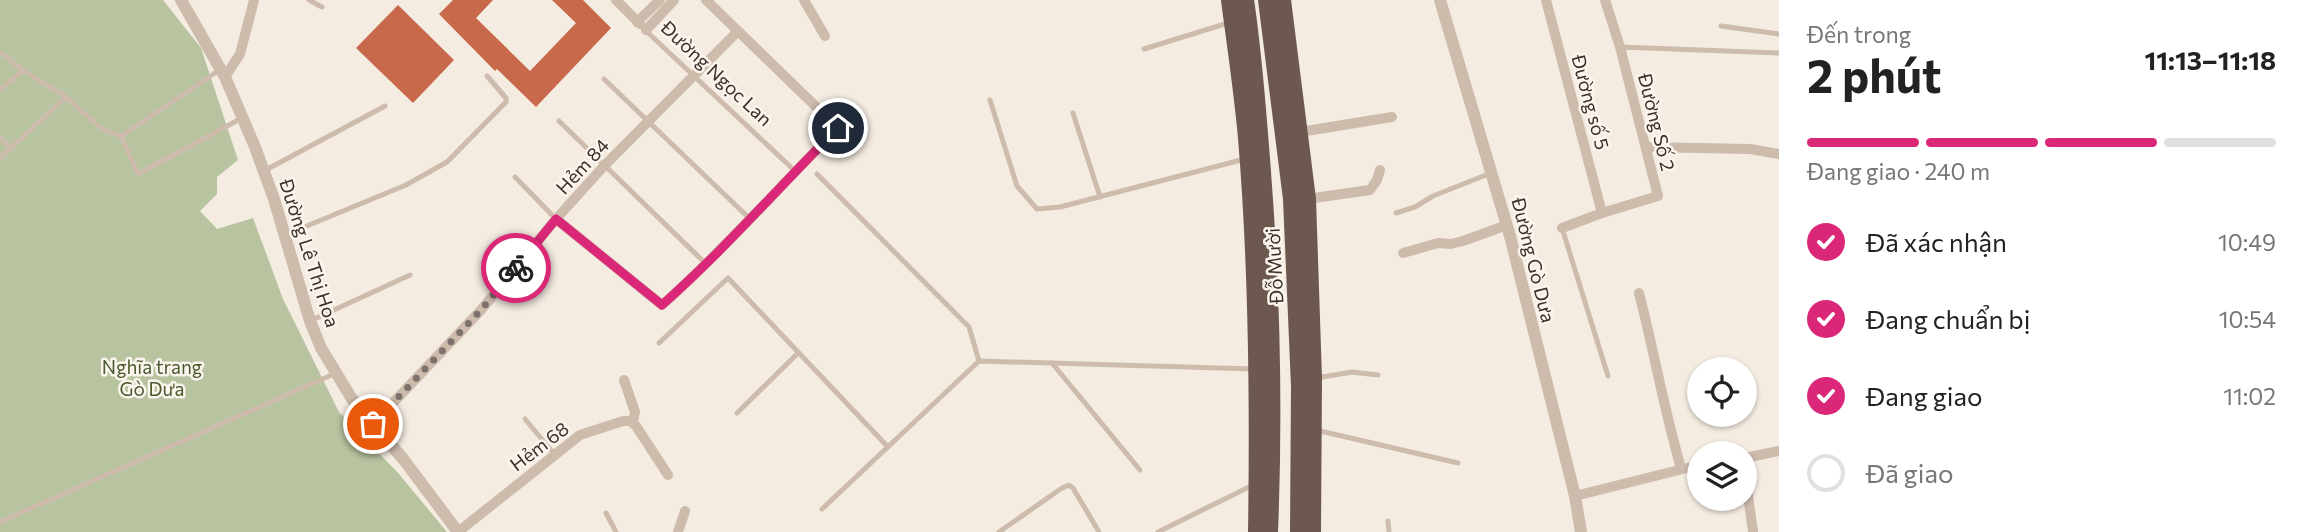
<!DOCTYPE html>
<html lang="vi">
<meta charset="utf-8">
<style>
:root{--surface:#fff;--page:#f2f2f2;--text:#222;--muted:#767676;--line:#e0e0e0;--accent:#db2777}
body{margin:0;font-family:Commissioner,sans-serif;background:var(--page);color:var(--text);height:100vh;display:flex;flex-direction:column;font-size:26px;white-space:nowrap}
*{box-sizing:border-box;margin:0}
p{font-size:23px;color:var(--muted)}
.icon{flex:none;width:38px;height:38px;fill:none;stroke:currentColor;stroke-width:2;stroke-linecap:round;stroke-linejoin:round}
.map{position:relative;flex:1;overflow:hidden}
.drawer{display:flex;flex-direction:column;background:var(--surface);width:525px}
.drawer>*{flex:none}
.tools{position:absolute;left:1687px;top:357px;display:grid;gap:14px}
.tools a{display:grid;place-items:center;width:70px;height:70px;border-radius:50%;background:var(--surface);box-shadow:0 2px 5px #0004;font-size:35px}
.pin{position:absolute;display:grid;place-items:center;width:60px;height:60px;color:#fff;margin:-30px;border:4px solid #fff;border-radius:50%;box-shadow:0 2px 7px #0007}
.courier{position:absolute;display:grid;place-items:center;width:70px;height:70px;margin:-35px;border:5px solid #db2777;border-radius:50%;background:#fff;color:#222;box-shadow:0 2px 9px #0007}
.head em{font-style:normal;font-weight:700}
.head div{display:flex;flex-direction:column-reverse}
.head{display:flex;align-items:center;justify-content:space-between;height:119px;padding:0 28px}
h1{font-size:46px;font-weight:700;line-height:52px}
.bar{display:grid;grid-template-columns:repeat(4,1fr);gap:10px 7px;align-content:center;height:84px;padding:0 28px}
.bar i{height:9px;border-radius:5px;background:var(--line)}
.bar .on{background:var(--accent)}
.bar p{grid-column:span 4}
ol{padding:0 28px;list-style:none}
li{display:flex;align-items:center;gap:21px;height:77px}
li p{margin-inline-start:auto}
li .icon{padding:7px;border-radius:50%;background:var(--accent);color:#fff;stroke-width:4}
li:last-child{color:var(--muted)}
li i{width:38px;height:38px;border:4px solid var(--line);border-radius:50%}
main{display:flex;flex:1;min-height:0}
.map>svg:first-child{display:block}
.green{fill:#b8c4a0}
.building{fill:#c8694b}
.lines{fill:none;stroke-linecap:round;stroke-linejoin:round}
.service{stroke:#cdbbac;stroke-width:5}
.minor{stroke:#cdbbac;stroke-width:10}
.tertiary{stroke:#cdbbac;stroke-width:12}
.trunk{stroke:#6c584f;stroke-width:18}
.done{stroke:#7c716b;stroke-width:7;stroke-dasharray:0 12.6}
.route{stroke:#db2777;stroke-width:9}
.labels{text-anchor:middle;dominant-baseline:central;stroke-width:5;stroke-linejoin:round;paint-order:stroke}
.street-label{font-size:19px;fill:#3b302b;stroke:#fbf5ee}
.park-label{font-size:19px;fill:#4a5a2e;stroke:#fbf5ee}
</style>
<main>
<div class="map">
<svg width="1779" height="532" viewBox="0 0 1779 532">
<rect width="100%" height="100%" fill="#f4ebe1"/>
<path class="green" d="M0,0H163L201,48L238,160L217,177V194L200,211L217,229L253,218L283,299L339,412L399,474L447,532H0Z"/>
<g class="building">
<path d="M453,0H493L476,18L530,71L576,23L552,0H583L611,28L536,107L497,69L495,71L439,14Z"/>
<path d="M398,5L454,60L413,103L356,48Z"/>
</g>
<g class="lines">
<g class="service">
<path d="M309,0L322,7"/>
<path d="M1721,26L1779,34"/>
<path d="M644,29L795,171"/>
<path d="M1620,47L1779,53"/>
<path d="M1144,49L1228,23"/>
<path d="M0,52L23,70"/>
<path d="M604,79L749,218"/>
<path d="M0,90L23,70L66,97"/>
<path d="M990,100L1017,186L1037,209L1060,207L1245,159"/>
<path d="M1073,113L1100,197"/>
<path d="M559,121L705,263"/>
<path d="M121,136L221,69"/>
<path d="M0,137L11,148"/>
<path d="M0,158L66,97L102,129L121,136L138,174L242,118"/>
<path d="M264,171L385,106"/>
<path d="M817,174L969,327L979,361"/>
<path d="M515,177L556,219"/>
<path d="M1396,213L1415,207L1433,196L1491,173"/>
<path d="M1562,228L1608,376"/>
<path d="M285,235L406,185L447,162L506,102V98L487,76"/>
<path d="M310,321L410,275"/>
<path d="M659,343L728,278L888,447"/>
<path d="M1052,363L1140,470"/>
<path d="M1316,378L1352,372L1378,375"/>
<path d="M737,413L797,354"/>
<path d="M525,419L555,455"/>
<path d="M1316,430L1458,463"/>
<path d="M822,509L979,361L1254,369"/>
<path d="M606,513L616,532"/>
<path d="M1388,521L1389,532"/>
<path d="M0,522L336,373"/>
<path d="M999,532L1062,488L1069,485L1073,488L1099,532"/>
<path d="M1158,532L1255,484"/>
</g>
<g class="minor">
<path d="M616,0L640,24"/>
<path d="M804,0L825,36"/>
<path d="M1546,0L1602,213"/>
<path d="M637,22L660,0"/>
<path d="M646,30L674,0"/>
<path d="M225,77L240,54L254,0"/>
<path d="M1300,132L1392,117"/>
<path d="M1646,147L1750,149L1779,154"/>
<path d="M1307,199L1370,190L1377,180L1380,170"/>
<path d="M556,219L662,305C724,250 779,187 838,128L706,0"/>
<path d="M1562,228L1602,213L1658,196L1620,47L1605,0"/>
<path d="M1403,253L1438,243L1451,244L1463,241L1507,225"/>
<path d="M1639,293C1654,351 1664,410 1681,468"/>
<path d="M624,380L635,412L633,422"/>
<path d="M373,424L481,310L556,219L604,166L738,31"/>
<path d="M1745,458L1779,451"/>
<path d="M1745,474L1753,532"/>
<path d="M1575,496L1699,465"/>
<path d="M458,532L580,435L623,421H630L636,426L668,475"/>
<path d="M678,532L685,511"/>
</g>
<g class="tertiary">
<path d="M181,0L225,77L255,147L274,199L310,321L321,348L352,399L404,460L458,532"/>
<path d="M1440,0L1510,236L1575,496L1581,532"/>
</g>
<g class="trunk">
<path d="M1230,0C1236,46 1243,92 1247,138C1258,269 1259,401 1257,532"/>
<path d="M1245,0C1253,53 1257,106 1261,159C1271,283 1274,408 1269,532"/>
<path d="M1267,0L1292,199L1300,386L1299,532"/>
<path d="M1282,0L1307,199L1313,378L1312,532"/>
</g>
</g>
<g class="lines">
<path class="done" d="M373,424L481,310L516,268"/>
<path class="route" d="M516,268L556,219L662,305C724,250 779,187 838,128"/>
</g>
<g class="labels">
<g class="street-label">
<text transform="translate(717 73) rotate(43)">Đường Ngọc Lan</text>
<text transform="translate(1591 102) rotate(75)">Đường số 5</text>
<text transform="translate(1657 122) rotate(76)">Đường Số 2</text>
<text transform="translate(582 166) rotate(-47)">Hẻm 84</text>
<text transform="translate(310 253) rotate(72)">Đường Lê Thị Hoa</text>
<text transform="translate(1534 260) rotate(76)">Đường Gò Dưa</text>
<text transform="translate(1274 266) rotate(-93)">Đỗ Mười</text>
<text transform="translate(539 446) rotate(-37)">Hẻm 68</text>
</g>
<g class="park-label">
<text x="152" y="366">Nghĩa trang<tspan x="152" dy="22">Gò Dưa</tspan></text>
</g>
</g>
</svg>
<div class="tools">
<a><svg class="icon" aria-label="locate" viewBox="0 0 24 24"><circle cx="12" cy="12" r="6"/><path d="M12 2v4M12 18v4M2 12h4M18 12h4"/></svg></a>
<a><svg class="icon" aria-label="layers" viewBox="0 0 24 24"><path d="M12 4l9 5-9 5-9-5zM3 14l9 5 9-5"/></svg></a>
</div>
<div class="pin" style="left:373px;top:424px;background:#ea580c"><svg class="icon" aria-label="bag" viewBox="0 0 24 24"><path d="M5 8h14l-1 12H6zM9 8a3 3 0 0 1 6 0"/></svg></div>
<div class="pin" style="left:838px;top:128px;background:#1f2937"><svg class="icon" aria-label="home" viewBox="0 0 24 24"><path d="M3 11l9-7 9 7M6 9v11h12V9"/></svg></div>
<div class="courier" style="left:516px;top:268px"><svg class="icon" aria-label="bike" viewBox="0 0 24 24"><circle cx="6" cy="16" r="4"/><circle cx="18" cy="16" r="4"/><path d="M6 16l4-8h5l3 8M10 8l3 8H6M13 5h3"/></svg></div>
</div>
<section class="drawer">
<div class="head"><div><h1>2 phút</h1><p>Đến trong</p></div><em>11:13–11:18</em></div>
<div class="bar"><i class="on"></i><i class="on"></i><i class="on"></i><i></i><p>Đang giao · 240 m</p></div>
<ol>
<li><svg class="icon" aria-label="check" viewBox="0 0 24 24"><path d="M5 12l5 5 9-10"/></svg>Đã xác nhận<p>10:49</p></li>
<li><svg class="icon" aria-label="check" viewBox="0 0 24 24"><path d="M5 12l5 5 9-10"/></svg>Đang chuẩn bị<p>10:54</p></li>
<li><svg class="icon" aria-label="check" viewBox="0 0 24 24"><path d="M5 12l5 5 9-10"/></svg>Đang giao<p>11:02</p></li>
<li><i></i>Đã giao</li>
</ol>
</section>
</main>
